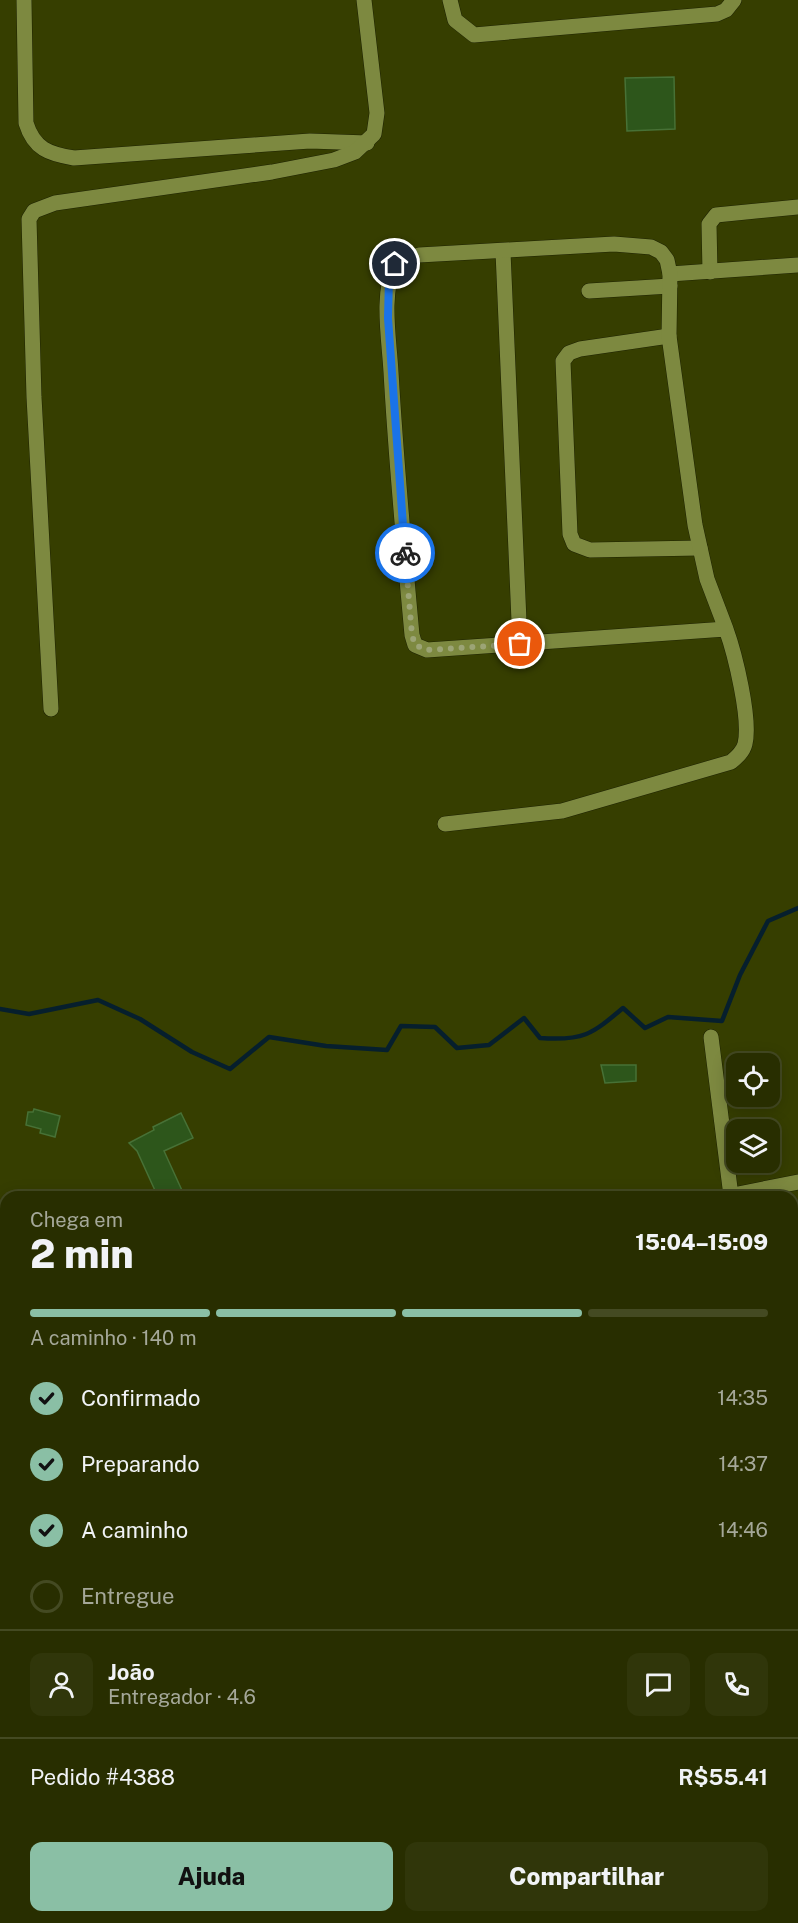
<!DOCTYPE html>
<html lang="pt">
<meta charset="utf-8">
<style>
:root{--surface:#282e00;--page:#30360a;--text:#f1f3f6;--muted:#a5a899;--line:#444a22;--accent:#8abfa5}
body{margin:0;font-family:"Public Sans",sans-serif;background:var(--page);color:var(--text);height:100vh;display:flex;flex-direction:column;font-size:22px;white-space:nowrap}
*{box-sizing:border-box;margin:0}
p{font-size:20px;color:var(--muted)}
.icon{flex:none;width:33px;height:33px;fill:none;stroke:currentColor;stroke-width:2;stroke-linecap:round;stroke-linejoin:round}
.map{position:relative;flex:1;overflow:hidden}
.drawer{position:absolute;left:0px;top:1191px;width:798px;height:732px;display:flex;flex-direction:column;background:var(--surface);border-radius:18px 18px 0 0;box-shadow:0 3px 15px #0003,0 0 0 2px var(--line)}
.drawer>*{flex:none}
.fabs{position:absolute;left:726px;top:1053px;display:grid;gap:12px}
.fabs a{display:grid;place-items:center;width:54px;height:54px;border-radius:12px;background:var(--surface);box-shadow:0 3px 15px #0003,0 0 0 2px var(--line);font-size:30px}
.pin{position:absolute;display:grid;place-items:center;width:51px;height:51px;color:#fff;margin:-26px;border:3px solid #fff;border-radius:50%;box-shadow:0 2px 6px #0007}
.courier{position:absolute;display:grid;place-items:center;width:60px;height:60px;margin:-30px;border:4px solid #1a73e8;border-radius:50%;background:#fff;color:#222;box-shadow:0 2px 8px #0007}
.summary em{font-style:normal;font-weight:800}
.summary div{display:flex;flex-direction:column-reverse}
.summary{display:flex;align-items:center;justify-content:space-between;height:102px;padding:0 30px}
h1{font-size:39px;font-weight:800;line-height:45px}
.bar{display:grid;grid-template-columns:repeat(4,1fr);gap:9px 6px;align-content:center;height:72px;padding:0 30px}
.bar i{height:8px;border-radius:4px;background:var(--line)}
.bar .selected{background:var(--accent)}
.bar p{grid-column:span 4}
.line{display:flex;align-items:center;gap:15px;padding:0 30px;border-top:2px solid var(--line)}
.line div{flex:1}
.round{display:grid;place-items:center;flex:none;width:63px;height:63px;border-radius:12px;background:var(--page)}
ol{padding:0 30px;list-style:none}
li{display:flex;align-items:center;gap:18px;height:66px}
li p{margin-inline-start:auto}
li .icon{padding:6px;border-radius:50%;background:var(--accent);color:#111;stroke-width:4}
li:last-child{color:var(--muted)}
li i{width:33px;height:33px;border:3px solid var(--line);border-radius:50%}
.cta{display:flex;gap:12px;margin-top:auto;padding:12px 30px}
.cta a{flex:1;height:69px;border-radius:12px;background:var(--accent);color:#111;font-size:24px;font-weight:800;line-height:69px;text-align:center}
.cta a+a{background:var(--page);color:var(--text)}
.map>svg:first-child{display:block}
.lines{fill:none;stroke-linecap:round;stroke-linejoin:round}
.stream{stroke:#061f2d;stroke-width:4.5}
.building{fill:#2d561b;stroke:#477136;stroke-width:1.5}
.minor-casing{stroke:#1e2300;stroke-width:16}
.major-casing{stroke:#1e2300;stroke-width:16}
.minor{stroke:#7d8940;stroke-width:15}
.major{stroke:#88954b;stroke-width:15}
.done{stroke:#9ca476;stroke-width:6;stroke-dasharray:0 10.8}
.route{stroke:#1a73e8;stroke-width:8}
</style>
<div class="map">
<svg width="798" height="1923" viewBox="0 0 798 1923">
<rect width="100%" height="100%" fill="#363e00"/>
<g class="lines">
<path class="stream" d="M0,1009L29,1014L98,1000L140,1019L192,1052L230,1069L269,1037L326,1046L387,1050L401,1026L435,1027L457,1048L489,1045L524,1018L540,1038C583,1041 591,1035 623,1008L645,1028L668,1017L722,1021L740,975L768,921L798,908"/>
</g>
<g class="building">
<path d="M674,77L675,129L627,131L625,78Z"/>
<path d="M601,1065H636V1081L605,1083Z"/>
<path d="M34,1109L60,1116L55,1137L40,1133L41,1129L26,1125L28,1112H33Z"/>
<path d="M181,1113L193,1138L164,1151L185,1197H158L137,1151L129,1143L154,1130L153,1127Z"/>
</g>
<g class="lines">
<defs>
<g id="minor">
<path d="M24,0L26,123C34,149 49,154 74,158L310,141L367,143"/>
<path d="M450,0L455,20L474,35L717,14L726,10L734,0"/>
<path d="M503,252L520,644"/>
<path d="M710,272L709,224L716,215L798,207"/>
<path d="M670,274L798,265"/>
<path d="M589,291L670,286"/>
<path d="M669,336L580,349L569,353L563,361L570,534L574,544L590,550L700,548"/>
<path d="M51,709L34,397L29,219L34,211L55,203L272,172L334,160L355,152L374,134L377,113L364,0"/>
<path d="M445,824L562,811L731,762C737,757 743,752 745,744C751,719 735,654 726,629L427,650L415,645L412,635C404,548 396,460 391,372C389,337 381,295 395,264L419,255L614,244L651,247L661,252L667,260L670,274L669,336L695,525L707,579L726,629"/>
<path d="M711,1037L731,1196"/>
<path d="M723,1197L798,1182"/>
<path d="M792,1227L794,1239L798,1244"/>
<path d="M792,1360L798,1358"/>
<path d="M792,1563L798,1551"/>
<path d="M792,1805L798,1806"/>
<path d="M0,1842L6,1841"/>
<path d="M0,1913L1,1923"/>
<path d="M491,1919L515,1917"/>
<path d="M272,1923L322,1917"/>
<path d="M618,1923L621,1917"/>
<path d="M727,1923L729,1917"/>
</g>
<g id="major">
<path d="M0,1340L6,1339"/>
<path d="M345,1923L346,1917"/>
</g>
</defs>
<use href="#minor" class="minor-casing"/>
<use href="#major" class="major-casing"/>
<use href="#minor" class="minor"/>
<use href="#major" class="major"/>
</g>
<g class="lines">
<path class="done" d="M405,553L412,635L415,645L427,650L520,644"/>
<path class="route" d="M395,264L389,278L388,318L405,553"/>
</g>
</svg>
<div class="fabs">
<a><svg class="icon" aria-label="locate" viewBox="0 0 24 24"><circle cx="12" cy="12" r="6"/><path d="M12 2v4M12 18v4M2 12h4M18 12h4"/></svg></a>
<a><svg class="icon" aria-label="layers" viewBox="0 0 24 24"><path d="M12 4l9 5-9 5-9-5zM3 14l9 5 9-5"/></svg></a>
</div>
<div class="pin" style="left:520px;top:644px;background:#ea580c"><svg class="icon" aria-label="bag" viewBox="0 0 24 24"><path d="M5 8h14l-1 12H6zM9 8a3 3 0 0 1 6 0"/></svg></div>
<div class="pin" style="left:395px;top:264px;background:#1f2937"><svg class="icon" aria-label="home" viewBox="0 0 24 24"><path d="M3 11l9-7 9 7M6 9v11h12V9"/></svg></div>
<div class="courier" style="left:405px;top:553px"><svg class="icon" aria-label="bike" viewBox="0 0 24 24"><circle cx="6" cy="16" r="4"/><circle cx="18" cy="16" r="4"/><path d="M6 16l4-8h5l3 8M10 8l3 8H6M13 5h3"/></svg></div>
<section class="drawer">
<div class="summary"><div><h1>2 min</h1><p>Chega em</p></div><em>15:04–15:09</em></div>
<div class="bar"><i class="selected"></i><i class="selected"></i><i class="selected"></i><i></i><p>A caminho · 140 m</p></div>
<ol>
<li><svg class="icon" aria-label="check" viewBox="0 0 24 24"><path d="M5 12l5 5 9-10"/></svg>Confirmado<p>14:35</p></li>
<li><svg class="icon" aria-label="check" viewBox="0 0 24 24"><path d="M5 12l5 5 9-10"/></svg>Preparando<p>14:37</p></li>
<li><svg class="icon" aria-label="check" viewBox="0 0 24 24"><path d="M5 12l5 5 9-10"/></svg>A caminho<p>14:46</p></li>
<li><i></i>Entregue</li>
</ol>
<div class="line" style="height:108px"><a class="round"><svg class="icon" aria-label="person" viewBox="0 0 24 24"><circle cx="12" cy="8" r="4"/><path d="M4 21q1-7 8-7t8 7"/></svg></a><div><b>João</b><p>Entregador · 4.6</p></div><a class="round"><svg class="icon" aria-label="chat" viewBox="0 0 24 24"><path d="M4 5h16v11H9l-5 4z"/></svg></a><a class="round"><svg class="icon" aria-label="phone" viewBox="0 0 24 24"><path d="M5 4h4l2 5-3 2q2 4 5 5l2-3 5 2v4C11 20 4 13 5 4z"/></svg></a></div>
<div class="line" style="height:78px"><div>Pedido #4388</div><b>R$55.41</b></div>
<div class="cta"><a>Ajuda</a><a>Compartilhar</a></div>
</section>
</div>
